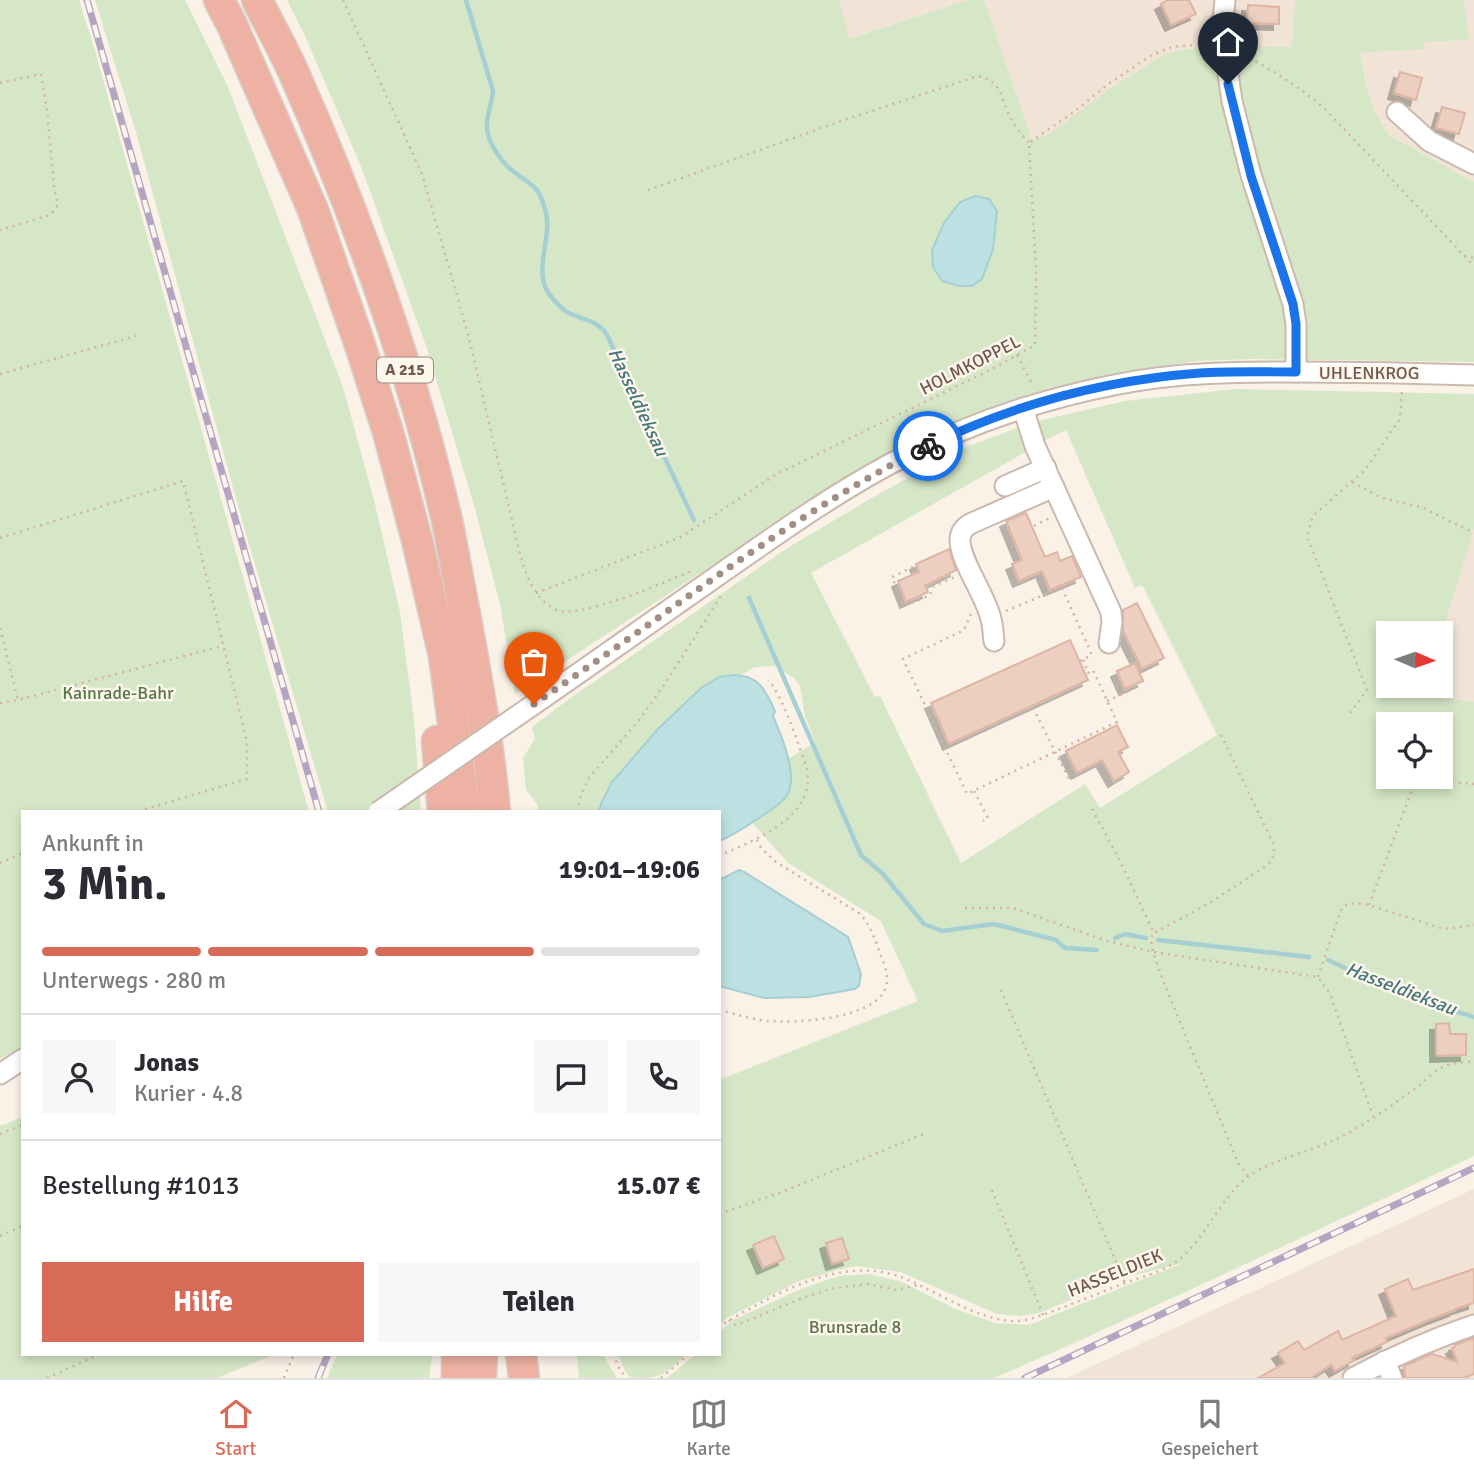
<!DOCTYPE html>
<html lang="de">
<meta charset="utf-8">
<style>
:root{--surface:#fff;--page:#f7f7f7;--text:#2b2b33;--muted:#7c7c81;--line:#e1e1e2;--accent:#d86b58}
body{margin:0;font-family:Signika,sans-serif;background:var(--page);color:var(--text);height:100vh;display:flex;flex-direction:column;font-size:26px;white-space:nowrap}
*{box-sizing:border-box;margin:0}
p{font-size:23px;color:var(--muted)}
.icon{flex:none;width:38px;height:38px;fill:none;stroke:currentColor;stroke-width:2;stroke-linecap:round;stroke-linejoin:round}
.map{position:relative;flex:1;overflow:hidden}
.drawer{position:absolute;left:21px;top:810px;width:700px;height:546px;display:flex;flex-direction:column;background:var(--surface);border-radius:0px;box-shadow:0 4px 10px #0003}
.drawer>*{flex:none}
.needle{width:46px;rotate:92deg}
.fabs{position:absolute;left:1376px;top:621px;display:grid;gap:14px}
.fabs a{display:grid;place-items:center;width:77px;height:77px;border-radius:0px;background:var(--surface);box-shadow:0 4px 10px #0003;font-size:35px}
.pin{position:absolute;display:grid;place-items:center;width:60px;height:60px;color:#fff;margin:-72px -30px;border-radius:50% 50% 50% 0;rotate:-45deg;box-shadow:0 0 7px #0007}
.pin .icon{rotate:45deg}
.courier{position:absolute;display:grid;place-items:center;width:70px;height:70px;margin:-35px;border:5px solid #1a73e8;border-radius:50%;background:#fff;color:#222;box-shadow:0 2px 9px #0007}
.headline em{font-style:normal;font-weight:800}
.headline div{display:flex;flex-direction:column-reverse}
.headline{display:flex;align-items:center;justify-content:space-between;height:119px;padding:0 21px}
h1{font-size:46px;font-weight:800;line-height:52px}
.bar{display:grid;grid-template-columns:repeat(4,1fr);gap:10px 7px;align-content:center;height:84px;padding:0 21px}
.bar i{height:9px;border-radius:5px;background:var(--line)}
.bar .current{background:var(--accent)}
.bar p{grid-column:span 4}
.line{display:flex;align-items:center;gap:18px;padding:0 21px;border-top:2px solid var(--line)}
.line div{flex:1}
.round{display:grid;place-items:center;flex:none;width:74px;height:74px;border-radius:0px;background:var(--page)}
.action{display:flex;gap:14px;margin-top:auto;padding:14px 21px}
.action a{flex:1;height:80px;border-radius:0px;background:var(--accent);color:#fff;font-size:28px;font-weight:800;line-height:80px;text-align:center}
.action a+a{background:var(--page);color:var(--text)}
.dock{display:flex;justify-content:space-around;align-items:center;height:98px;border-top:2px solid var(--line);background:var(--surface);font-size:19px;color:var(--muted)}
.dock a{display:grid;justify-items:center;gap:4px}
.dock .current{color:var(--accent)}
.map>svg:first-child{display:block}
.residential{fill:#f1e3d6}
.green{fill:#d6e7c7;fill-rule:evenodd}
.water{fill:#bde0e2;stroke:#a5cfd3;stroke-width:2}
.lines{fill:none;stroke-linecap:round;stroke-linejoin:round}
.stream{stroke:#a5cfd3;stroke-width:4.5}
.building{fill:#edcfc2;stroke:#deb5a3;stroke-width:2;filter:url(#shadow)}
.minor-casing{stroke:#cbb9ae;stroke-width:23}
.highway-casing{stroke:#d8d0cd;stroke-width:33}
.path{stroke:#d2b3a5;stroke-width:2.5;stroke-dasharray:2 5;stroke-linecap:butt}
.minor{stroke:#fff;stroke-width:19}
.highway{stroke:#eeb2a4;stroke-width:30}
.rail-casing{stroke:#b4a6c3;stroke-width:7}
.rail{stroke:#fdf6ed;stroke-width:4.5;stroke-dasharray:13;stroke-linecap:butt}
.minor-bridge-casing{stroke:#cbb9ae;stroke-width:23;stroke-linecap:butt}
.minor-bridge{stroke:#fff;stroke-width:19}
.done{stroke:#a28e84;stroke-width:7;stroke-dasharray:0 12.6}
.route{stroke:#1a73e8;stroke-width:9}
.labels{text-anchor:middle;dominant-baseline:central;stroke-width:5;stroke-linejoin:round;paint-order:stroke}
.shield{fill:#fdf6ed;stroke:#9c877e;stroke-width:2}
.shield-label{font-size:16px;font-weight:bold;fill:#72584e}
.street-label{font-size:18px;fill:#72584e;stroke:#fdf6ed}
.park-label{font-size:18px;fill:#597647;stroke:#fdf6ed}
.water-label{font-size:19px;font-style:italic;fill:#47777c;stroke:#fdf6ed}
</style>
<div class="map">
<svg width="1474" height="1378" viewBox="0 0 1474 1378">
<defs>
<filter id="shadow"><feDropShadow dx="-6" dy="6" stdDeviation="0" flood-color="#0004"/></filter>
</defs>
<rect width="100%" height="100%" fill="#faf1e7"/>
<g class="residential">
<path d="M839,0H968L848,39Z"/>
<path d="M984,0H1295L1293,47H1238L1187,49L1167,53L1109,89L1049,134L1032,140Z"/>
<path d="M1464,0H1474V182L1389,135L1382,126L1372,107L1360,53L1424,49V42L1468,40Z"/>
<path d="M1474,528V702L1454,699L1444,623Z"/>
<path d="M1474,1189V1378H1067Z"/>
</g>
<g class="green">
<path d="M0,0H79L94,47L309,812H23V1046L14,1053L0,1058Z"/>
<path d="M95,0H185L228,87L343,387L375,504L400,612L414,720L421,812H328L241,517L136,132Z"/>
<path d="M287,0H839L849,39L968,0H984L1032,140L1049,134L1109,89L1167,53L1187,49L1238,47H1292L1295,0H1464L1469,40L1424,42V49L1360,53C1366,82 1370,110 1389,135L1474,182V362L1250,359L1198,361L1120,372L1049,388L945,427L882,456L843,480L515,694L500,604L474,505L426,346L362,169L306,38ZM975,196L997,211L993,249L933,267L932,250L944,223L960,202Z"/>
<path d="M1236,389L1474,394V528L1445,623L1454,699L1474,702V1156L1218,1277L1061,1349L994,1378H667L695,1355L719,1354V1333L733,1320L803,1288L839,1276L868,1274L900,1281L953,1308L995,1323L1029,1325L1183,1263L1127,1277L1039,1313L1019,1316L997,1314L901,1272L856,1266L838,1270L799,1281L727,1318L719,1325V1080L918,1001L881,921L788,863L752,822L782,801L791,788L788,759L815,742L805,716L800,686L794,678L774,666L754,667L741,675L719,678L701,688L658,729L624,766L612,782L601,804L599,812H538V805L526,790L523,758L535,739L532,727L565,702L789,547L882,492L966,447L1017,428L1029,450L811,573L875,697L880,696L961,863L1085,784L1100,808L1217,735L1142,585L1135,588L1066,430L1041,442L1038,421L1125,401ZM1388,634H1440V686H1388ZM1388,724H1440V777H1388Z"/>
<path d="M23,1117V1354L273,1355L217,1378H0V1126Z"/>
<path d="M337,1355H432L429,1378H327Z"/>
<path d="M577,1355H603L617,1378H579Z"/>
<path d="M619,1355V1354L686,1355C669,1369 664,1378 641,1378C636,1378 633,1378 629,1376C624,1371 621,1361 619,1355Z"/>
</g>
<g class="water">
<path d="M975,196L989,199L997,211L993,249L982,279L972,286H959L942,281L933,267L932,250L944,223L960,202Z"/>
<path d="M734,675C760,676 765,690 775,711L773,716C781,735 799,776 787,795C782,804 770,810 762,816C748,825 735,835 719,841V812H599L601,804L612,782L658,729L701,688L719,677Z"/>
<path d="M739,870L744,872L848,937L861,974L859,986L855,989L809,997L764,998L719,986V880Z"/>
</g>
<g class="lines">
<g class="stream">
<path d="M466,0L493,91C492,105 484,121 488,134C490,144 500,159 507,166C516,175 528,180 537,190C541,195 543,203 545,209C554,235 532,270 549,294C553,299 559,306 564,310C577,319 596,319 606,333L694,520"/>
<path d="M749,598L861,855L883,874L924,924L942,931L994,924L1056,940L1065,948L1097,950"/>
<path d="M1115,938L1125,934L1146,938"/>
<path d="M1158,940L1309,957"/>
<path d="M1328,960L1404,995L1474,1017"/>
</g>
</g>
<g class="building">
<path d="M1168,0H1189L1196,14L1171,25L1161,4Z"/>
<path d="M1248,5L1279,7V24L1247,23Z"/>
<path d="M1400,72L1422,78L1416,100L1394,93Z"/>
<path d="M1442,107L1465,113L1459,134L1436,128Z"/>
<path d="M1026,513L1045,557L1057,552L1060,561L1072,556L1081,577L1050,590L1042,571L1019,581L1012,564L1022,560L1006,521Z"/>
<path d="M949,549L956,570L925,586L928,592L906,602L898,581L919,572L916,564Z"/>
<path d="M1137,603L1164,658L1142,669L1123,631V610Z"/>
<path d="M1070,640L1088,680L949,744L931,703Z"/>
<path d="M1135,663L1143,681L1125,689L1117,671Z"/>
<path d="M1117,725L1128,747L1118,752L1129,772L1114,781L1102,760L1077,773L1066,751Z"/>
<path d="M1449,1023L1450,1034H1466V1055L1436,1056V1024Z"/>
<path d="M774,1236L784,1259L763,1268L753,1245Z"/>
<path d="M842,1238L849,1259L832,1264L826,1243Z"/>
<path d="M1474,1269V1303L1455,1309V1310L1431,1319L1386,1338L1387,1342L1352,1358L1354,1360L1335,1371L1331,1365L1311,1378H1258L1285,1363L1278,1353L1298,1341L1304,1350L1338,1331L1342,1340L1396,1316L1385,1289L1408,1279L1413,1290Z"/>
<path d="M1474,1338V1374L1463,1378H1405L1404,1366L1432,1354L1457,1362L1452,1348L1455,1347V1345Z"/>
</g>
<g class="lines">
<defs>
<g id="minor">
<path d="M1225,0L1221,44L1227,67L1232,101L1251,175L1293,304L1296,324V372"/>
<path d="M1397,112L1429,141L1474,164"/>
<path d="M1023,408L1035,446L1111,612L1112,622L1109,643"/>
<path d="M1005,486L1046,468"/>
<path d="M994,641C993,634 993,626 991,619C986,596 960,561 960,540C960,532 965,526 972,523L1054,487"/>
<path d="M556,689C614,648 672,608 730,567C782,531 834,494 890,464C962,426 1040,399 1119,384C1179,372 1239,372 1299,372C1357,372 1416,373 1474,375"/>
<path d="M0,1074L23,1059"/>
<path d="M1385,1361L1392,1378"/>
<path d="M1353,1378C1392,1357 1432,1339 1474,1325"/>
</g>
<g id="highway">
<path d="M219,0L232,25L313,210L359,342L388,432L417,540L444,656L465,812"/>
<path d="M257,0C269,24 282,47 293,71C358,217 412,369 448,525C454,555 459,584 465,614C477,679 489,745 495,812"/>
<path d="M437,741L443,812"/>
<path d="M521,1354L524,1378"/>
<path d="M457,1378V1354"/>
<path d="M481,1378L482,1354"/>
</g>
</defs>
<use href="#minor" class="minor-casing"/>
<use href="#highway" class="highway-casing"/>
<g class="path">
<path d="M343,0L422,174L468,334L520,554C526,576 534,597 554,609C576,622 669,580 694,570"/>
<path d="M1243,55C1274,71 1299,86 1325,109L1474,266"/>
<path d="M0,83L41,74L47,110L54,188L58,205L50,215L0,230"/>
<path d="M648,190L841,121L978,76C1003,81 1001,100 1011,119C1016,128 1023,136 1029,143"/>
<path d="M1464,256L1474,258"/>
<path d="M1017,355L1033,386"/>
<path d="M0,374L136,336"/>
<path d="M1352,482L1382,498L1421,507L1474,533"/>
<path d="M1034,526L1050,518"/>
<path d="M0,538L183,481L247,742V779L136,812"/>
<path d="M913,567L892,577L904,606L930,595L934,586L955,577"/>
<path d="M1062,588L1092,655"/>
<path d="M536,593L681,537L775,475L992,369L1035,345L1036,270L1029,143L1074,112L1107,85L1152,55L1172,47L1204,44"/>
<path d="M1006,611L1077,581"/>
<path d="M971,614L964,630L903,659L967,794L1117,722L1093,670L1088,673L1083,659"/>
<path d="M0,628L18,700"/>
<path d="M1080,661L1092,655"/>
<path d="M1107,701L1129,691"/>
<path d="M0,703L18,700L222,646"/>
<path d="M1033,708L1069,779"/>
<path d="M1350,713L1367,690L1307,536L1313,516L1365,470L1400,419L1402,389"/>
<path d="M974,791L988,818L983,821"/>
<path d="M1092,809L1119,859L1154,933L1208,904L1266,866L1272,860L1274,852L1273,843L1221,735"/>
<path d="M578,812L579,801L588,779L640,719L664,685L723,593"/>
<path d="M719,856C751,841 807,822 808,779C808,767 802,755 798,743C790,721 782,699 769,680"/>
<path d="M0,863L23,853"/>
<path d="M1369,905L1413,787L1417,781L1421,780L1474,784"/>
<path d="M965,908H1013L1104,940L1153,952L1151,940L1153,934"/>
<path d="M1318,977L1340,913L1343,907L1348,904L1355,903L1369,905L1444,929L1474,925"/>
<path d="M1001,990L1125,1283"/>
<path d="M719,1010C735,1014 751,1019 767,1021C795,1023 875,1020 886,987C889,976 885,966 881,956C875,940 871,925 859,913L776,862L761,848L757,840"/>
<path d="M0,1134L23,1125"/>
<path d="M1248,1176L1238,1163L1164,983L1153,952L1318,977L1330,994L1373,1116"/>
<path d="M992,1190L1043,1315"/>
<path d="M719,1214L782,1192L923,1134"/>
<path d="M0,1236L23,1226"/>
<path d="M729,1320L732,1324L737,1325L805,1297L834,1288L868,1284L896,1290L918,1285"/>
<path d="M719,1328C731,1318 746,1311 760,1303C804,1280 856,1258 906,1279C941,1293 991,1330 1030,1319C1062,1309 1093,1295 1125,1283C1141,1277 1159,1273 1174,1263C1203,1244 1217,1203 1245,1179C1262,1164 1306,1152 1328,1143C1358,1130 1387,1109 1413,1090C1423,1083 1432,1072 1443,1067C1451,1063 1465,1062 1474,1061"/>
<path d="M613,1354L619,1368L626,1378"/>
<path d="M47,1378L100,1354"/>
<path d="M284,1378L294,1354"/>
<path d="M661,1378L689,1354"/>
</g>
<use href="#minor" class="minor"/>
<use href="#highway" class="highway"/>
<defs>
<g id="rail">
<path d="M87,0L319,812"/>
<path d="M318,1378L328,1354"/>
<path d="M1025,1378L1474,1168"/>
</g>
</defs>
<use href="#rail" class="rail-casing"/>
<use href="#rail" class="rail"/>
<defs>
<path id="minor-bridge" d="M378,812L556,689"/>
</defs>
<use href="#minor-bridge" class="minor-bridge-casing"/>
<use href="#minor-bridge" class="minor-bridge"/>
</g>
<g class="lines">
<path class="done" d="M534,704C584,670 634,635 683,600C762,544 841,489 928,446"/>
<path class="route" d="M928,446C1012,405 1106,380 1200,373C1232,371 1264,372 1296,372V324L1293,304L1251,176L1228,84"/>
</g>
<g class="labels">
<rect class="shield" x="377" y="357.5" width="56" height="25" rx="5"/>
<g class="shield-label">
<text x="405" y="370">A 215</text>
</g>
<g class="street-label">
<text transform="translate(970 365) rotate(-27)">HOLMKOPPEL</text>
<text x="1369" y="373">UHLENKROG</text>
<text transform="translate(1115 1273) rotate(-22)">HASSELDIEK</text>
</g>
<g class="park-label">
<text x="118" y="693">Kainrade-Bahr</text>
<text x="855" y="1327">Brunsrade 8</text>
</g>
<g class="water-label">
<text transform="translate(638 402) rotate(65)">Hasseldieksau</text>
<text transform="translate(1401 989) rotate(21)">Hasseldieksau</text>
</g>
</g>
</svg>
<div class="fabs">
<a><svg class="needle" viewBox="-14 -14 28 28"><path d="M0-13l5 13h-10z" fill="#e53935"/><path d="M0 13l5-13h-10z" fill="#7c7c81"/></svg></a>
<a><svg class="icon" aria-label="locate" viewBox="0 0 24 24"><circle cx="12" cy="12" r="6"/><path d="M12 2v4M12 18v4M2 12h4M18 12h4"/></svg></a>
</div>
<div class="pin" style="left:534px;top:704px;background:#ea580c"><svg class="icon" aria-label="bag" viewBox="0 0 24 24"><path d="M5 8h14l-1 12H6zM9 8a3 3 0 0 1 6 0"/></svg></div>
<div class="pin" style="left:1228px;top:84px;background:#1f2937"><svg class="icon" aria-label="home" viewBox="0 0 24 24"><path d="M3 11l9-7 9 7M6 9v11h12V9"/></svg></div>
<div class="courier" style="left:928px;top:446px"><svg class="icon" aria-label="bike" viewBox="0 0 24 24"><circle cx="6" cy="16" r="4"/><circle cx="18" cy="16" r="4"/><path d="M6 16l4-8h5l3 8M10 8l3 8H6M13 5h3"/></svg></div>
<section class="drawer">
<div class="headline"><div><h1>3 Min.</h1><p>Ankunft in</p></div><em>19:01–19:06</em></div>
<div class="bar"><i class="current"></i><i class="current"></i><i class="current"></i><i></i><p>Unterwegs · 280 m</p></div>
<div class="line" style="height:126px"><a class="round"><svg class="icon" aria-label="person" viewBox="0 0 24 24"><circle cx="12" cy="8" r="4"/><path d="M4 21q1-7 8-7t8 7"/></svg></a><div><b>Jonas</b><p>Kurier · 4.8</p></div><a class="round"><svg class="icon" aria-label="chat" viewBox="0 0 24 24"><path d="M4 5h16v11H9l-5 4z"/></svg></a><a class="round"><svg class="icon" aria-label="phone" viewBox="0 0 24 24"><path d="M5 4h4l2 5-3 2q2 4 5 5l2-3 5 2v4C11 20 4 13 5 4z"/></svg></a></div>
<div class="line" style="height:91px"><div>Bestellung #1013</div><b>15.07 €</b></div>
<div class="action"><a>Hilfe</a><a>Teilen</a></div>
</section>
</div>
<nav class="dock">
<a class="current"><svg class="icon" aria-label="home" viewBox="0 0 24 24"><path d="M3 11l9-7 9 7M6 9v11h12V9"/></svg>Start</a>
<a><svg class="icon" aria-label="map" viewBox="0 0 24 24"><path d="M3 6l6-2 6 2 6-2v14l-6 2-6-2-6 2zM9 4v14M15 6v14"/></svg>Karte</a>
<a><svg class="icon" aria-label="saved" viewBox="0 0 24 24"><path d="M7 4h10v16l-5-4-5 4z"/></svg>Gespeichert</a>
</nav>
